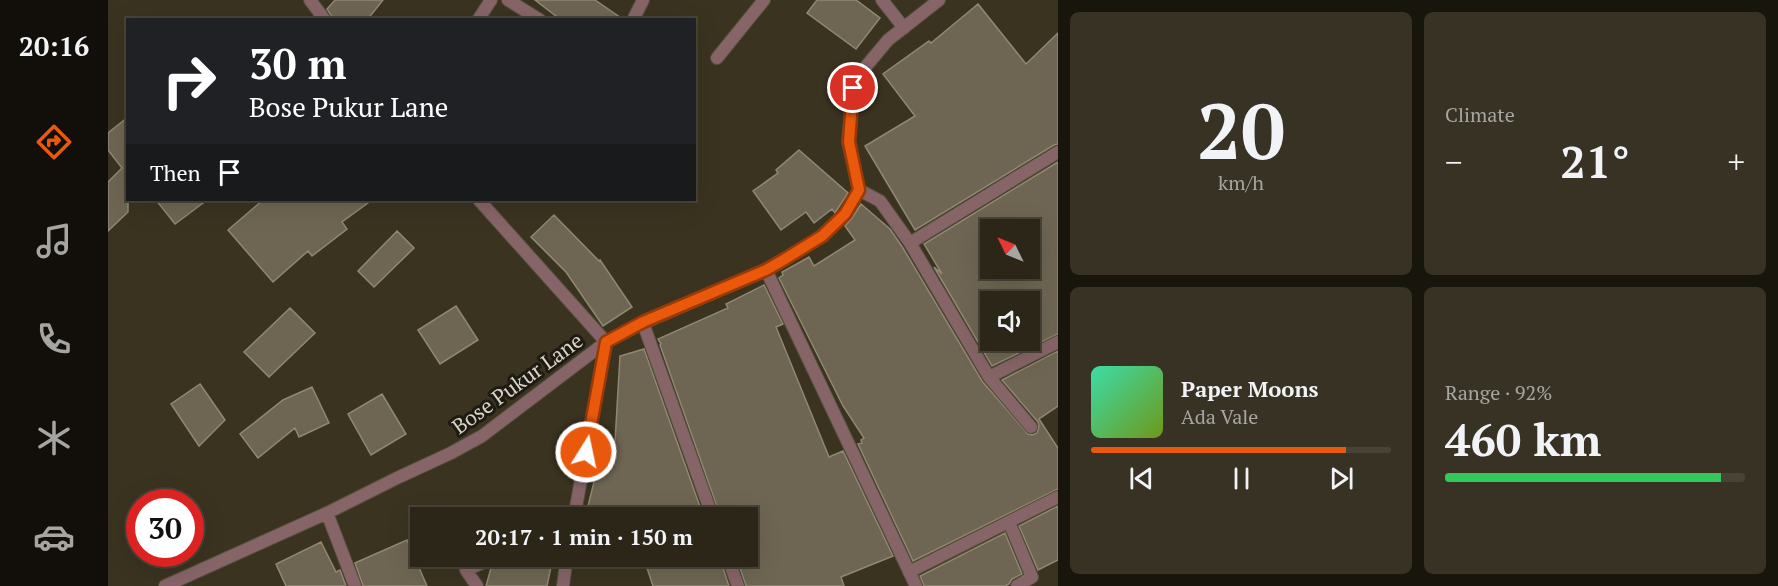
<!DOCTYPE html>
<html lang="en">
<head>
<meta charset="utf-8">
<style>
	body { margin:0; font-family:"PT Serif",serif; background:#383225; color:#f1f3f6; height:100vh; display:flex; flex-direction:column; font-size:22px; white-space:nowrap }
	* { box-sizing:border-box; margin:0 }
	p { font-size:20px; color:#a6a5a2 }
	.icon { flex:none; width:33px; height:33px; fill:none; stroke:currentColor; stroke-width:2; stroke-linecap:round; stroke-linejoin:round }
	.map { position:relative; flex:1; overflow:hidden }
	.side { display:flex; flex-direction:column; gap:12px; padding:12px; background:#18150d; width:720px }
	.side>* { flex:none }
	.hud { position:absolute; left:18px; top:18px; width:570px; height:183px; border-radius:0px; box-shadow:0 6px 24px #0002,0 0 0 2px #484337; background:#202124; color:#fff; overflow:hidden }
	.needle { width:39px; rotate:313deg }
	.controls { position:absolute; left:872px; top:219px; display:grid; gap:12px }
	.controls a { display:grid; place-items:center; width:60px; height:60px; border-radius:0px; background:#2c2618; box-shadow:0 6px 24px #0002,0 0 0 2px #484337; font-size:30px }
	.speed { position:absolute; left:18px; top:489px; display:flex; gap:12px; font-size:30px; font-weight:700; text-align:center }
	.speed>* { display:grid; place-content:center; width:78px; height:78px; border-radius:50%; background:#2c2618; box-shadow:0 6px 24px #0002,0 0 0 2px #484337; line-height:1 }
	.speed .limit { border:9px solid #d22; background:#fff; color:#111 }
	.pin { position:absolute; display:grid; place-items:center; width:51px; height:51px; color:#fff; margin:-26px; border:3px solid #fff; border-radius:50%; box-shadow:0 2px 6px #0007 }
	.me { position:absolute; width:66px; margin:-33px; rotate:10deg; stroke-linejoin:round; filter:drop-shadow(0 0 4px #0008) }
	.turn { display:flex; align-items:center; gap:21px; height:126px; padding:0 24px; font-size:27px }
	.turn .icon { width:78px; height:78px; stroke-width:2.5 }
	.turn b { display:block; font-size:42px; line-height:51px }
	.then { display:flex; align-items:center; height:57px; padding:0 24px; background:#0003; gap:12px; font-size:22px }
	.big { font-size:45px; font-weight:600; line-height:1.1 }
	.side .tile { flex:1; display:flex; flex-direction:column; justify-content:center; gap:9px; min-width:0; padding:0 21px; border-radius:9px; background:#383225 }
	.side .dial { align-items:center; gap:0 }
	.dial b { font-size:78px; line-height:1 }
	.song { display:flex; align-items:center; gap:18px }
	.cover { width:72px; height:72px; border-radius:9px; background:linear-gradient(135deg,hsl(160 70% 55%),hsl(80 70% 35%)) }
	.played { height:6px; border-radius:3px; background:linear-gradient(90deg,#ea580c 85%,#484337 85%) }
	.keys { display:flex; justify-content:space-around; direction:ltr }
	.heat { display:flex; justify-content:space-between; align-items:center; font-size:33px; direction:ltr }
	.charge { height:9px; border-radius:4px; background:linear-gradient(90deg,#34c759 92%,#484337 0) }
	.side .tiles { flex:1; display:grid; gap:12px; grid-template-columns:repeat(2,1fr) }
	.trip { position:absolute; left:302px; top:507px; width:348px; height:60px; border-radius:0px; background:#2c2618; box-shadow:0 6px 24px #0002,0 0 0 2px #484337; font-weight:600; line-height:60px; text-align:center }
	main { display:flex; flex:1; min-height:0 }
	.menu { display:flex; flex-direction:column; width:108px; justify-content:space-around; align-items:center; background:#120f0a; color:#a6a5a2 }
	.menu .icon { width:42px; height:42px }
	.menu .active { color:#ea580c }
	.menu b { font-size:27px; color:#f1f3f6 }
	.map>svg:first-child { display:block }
	.building { fill:#6e6652; stroke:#908872; stroke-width:1.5; fill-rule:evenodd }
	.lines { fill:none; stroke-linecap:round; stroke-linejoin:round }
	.street-casing { stroke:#56503e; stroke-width:14 }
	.street { stroke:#876468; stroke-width:12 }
	.route-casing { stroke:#983908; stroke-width:15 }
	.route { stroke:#ea580c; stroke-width:10 }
	.labels { text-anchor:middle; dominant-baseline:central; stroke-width:6; stroke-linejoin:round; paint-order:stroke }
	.street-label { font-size:21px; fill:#d8d4c8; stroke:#1e1b13 }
</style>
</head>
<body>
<main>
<nav class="menu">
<b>20:16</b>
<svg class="icon active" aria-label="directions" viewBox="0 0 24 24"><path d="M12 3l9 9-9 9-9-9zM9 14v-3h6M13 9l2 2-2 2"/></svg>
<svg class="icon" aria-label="music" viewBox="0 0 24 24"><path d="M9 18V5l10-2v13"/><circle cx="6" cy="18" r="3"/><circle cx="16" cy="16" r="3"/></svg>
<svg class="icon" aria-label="phone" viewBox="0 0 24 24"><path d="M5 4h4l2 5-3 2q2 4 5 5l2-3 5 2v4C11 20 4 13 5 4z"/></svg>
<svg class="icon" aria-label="climate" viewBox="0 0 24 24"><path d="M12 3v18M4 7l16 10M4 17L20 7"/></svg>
<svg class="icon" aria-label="car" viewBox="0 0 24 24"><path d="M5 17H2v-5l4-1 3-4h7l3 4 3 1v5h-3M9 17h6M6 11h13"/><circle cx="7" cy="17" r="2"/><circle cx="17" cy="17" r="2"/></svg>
</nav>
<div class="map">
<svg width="950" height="586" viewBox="0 0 950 586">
	<rect width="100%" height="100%" fill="#3a3320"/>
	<path class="building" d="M227 0H275L259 20H226L219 9Z
		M427 0H487L516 20H453Z
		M709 0H748L772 18 748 49 699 13Z
		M870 4 918 64 950 33V144L946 145 807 230 757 146 807 116 775 74 821 41 823 43Z
		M20 117V212L0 231V182L14 168 0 150V133Z
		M691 150 740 193 727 213 724 209 706 223 698 212 673 230 645 191 670 173 668 170Z
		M950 162V334L884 366 826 267 834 274 816 244ZM882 230H921V268H882ZM882 302H921V340H882Z
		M48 200H99L67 224Z
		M155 200H264L234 222 239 229 204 256 200 251 165 282 120 230Z
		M753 204 782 229 795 248 874 381 920 434 924 435 929 433 931 426 930 422 894 380 950 351V406L931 419 950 448V489L805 561 750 444 754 443 753 440 756 438 735 406 671 278 675 275 674 272 701 257 706 266 747 240 737 226 744 218Z
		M446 215 491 261 492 260 524 307 495 326 458 272 423 237Z
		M289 231 306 248 266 287 250 271Z
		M656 285 675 324 668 327 721 457 735 451 785 556 733 577 736 586H638L628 556H639V518H613L552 345 553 344 550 339 620 308 618 304Z
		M348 306 370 340 332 364 310 330Z
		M182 308 207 333 161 377 136 352Z
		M536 349 596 518H532L531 514 477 518 488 474 486 473 492 440 507 442 512 356Z
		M92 384 117 420 91 446 63 404Z
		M204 387 221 423 191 437 187 428 150 458 132 434 175 400Z
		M274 394 298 434 263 455 240 414Z
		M950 506V560L930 570 911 526Z
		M897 533 914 574 904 579 901 584 897 586H816L812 576Z
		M299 540 319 586H255L247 563Z
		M213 542 228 572 232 570 238 586H178L168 564Z
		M535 556H611L621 586H545Z
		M445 557 439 586H378L383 568 393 564Z"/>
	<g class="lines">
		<defs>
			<path id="street" d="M202 0 217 20
				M400 0 432 20
				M774 0 796 28
				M370 20 383 0
				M525 20 535 0
				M609 58 656 0
				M751 190 772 201 802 243 881 377 923 427
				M371 200 498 342 466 518
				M802 243 950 152
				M658 270 808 586
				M535 323 605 518
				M881 377 950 342
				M219 513 247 586
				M901 522 924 577 909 586
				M619 556 630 586
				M801 572 950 497
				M57 586 219 513 289 478 343 453 374 436 498 342 535 323 658 270 715 236 737 214 751 190 740 142 745 88 755 70 780 40 831 0
				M369 586 358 570 390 556
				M455 586 459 556"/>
		</defs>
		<use href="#street" class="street-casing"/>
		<use href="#street" class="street"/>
	</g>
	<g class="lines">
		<defs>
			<path id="route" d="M478 452 498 342 535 322 658 270 677 259 714 236 737 214 751 190 741 142 745 88"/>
		</defs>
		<use href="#route" class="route-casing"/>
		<use href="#route" class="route"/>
	</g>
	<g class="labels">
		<g class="street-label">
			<text transform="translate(409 383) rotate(-36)">Bose Pukur Lane</text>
		</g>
	</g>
</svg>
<div class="controls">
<a><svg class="needle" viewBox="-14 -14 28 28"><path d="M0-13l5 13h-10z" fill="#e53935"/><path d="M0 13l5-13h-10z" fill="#a6a5a2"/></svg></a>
<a><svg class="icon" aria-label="sound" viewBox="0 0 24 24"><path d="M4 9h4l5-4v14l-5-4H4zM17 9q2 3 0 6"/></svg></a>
</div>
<div class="speed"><div class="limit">30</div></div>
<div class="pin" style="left:745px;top:88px;background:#d93025"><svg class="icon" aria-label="arrive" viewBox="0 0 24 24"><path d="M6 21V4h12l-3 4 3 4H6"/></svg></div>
<svg class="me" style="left:478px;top:452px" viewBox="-20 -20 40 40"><circle r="17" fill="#ea580c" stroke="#fff" stroke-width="3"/><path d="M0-11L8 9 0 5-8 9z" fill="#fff"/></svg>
<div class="trip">20:17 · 1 min · 150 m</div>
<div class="hud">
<div class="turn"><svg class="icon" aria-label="right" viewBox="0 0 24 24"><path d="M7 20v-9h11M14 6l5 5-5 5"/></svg><div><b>30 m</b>Bose Pukur Lane</div></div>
<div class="then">Then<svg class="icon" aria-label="arrive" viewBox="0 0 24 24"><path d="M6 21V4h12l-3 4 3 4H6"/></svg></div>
</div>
</div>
<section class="side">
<div class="tiles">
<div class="tile dial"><b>20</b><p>km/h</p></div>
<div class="tile"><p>Climate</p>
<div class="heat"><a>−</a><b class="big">21°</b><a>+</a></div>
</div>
<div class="tile">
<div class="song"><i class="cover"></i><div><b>Paper Moons</b><p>Ada Vale</p></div></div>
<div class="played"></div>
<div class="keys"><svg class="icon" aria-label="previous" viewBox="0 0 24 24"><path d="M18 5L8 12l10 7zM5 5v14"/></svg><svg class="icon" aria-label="pause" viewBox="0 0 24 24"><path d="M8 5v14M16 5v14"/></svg><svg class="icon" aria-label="next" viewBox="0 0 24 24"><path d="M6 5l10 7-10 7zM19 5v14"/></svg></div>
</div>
<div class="tile"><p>Range · 92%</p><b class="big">460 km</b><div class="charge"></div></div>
</div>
</section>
</main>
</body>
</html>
